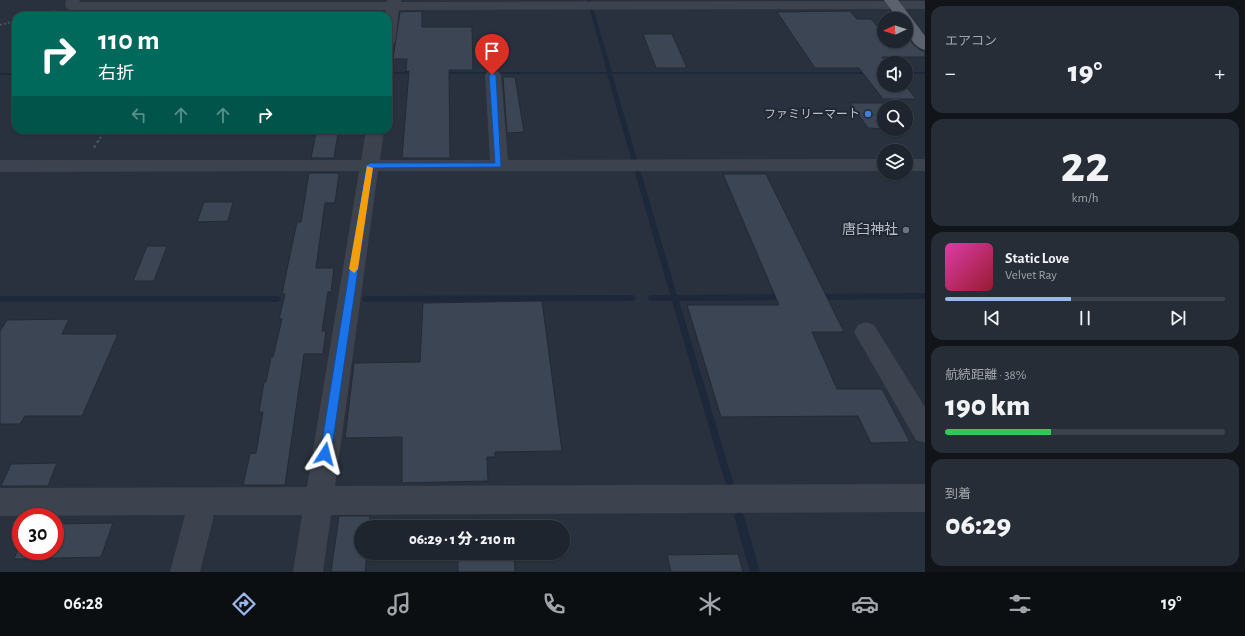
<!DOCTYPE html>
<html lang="ja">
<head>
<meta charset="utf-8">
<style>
	body { margin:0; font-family:"Alegreya Sans","Noto Sans JP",sans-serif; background:#272d36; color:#f1f3f6; height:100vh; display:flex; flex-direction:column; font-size:15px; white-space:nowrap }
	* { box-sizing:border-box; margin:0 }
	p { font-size:13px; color:#a1a5aa }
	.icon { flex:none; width:22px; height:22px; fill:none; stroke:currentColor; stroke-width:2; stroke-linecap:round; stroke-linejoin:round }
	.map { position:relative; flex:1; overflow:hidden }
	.sheet { display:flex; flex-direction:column; gap:6px; padding:6px; background:#111419; width:320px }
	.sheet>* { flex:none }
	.hud { position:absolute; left:12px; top:12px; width:380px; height:122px; border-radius:12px; box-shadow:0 1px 3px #0004,0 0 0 1px #3c424a; background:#00695c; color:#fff; overflow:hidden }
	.needle { width:26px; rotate:266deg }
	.buttons { position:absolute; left:877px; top:12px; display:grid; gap:8px }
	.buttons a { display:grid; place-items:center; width:36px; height:36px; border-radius:50%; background:#1f252e; box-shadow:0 1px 3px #0004,0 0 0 1px #3c424a; font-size:20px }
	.speed { position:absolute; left:12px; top:508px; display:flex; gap:8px; font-size:20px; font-weight:700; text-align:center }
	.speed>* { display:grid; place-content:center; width:52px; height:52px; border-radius:50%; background:#1f252e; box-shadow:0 1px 3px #0004,0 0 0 1px #3c424a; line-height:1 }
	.speed .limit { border:6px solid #d22; background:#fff; color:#111 }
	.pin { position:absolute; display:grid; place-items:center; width:34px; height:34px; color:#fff; margin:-41px -17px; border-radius:50% 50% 50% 0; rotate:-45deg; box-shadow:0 0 4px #0007 }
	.pin .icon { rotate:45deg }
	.me { position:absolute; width:44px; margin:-22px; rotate:9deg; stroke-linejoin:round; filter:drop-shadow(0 0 3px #0008) }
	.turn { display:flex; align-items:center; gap:14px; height:84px; padding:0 20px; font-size:18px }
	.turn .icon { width:52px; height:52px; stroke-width:2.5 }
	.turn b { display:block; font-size:28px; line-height:34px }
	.lanes { display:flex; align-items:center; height:38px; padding:0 20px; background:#0003; justify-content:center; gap:20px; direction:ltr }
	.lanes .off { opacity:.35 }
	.big { font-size:30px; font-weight:800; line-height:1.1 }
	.sheet .tile { flex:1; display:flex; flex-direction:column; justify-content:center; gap:6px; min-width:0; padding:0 14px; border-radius:12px; background:#272d36 }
	.sheet .dial { align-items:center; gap:0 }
	.dial b { font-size:52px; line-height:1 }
	.song { display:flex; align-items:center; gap:12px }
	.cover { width:48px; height:48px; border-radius:6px; background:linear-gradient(135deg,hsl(320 70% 55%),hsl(350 70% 35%)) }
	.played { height:4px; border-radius:2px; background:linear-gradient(90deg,#9bb8ec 45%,#3c424a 45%) }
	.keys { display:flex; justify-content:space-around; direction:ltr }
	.heat { display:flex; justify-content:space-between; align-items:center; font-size:22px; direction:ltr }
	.charge { height:6px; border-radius:3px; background:linear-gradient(90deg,#34c759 38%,#3c424a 0) }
	.trip { position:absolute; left:354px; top:520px; width:216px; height:40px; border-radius:20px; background:#1f252e; box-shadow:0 1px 3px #0004,0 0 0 1px #3c424a; font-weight:800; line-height:40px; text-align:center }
	.tabs { display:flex; height:64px; justify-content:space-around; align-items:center; background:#0c0f12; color:#a1a5aa }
	.tabs .icon { width:28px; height:28px }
	.tabs .on { color:#9bb8ec }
	.tabs b { font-size:18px; color:#f1f3f6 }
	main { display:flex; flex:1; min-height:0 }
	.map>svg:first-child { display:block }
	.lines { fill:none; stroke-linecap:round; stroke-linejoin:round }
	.stream { fill:#1d283b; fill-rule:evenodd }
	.building { fill:#3c4554; stroke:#232a35 }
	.path-far1 { stroke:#445557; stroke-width:2; stroke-dasharray:2 2; stroke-linecap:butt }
	.path { stroke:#445557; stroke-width:2.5; stroke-dasharray:3 3; stroke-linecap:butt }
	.minor { fill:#3d434e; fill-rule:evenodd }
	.major { fill:#5b626e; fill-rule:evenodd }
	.route { fill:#1a73e8; stroke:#114b97 }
	.slow { fill:#f59e0b }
	.shop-dot { fill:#3f7fe0; stroke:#212833; stroke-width:1.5 }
	.worship-dot { fill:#6b7280; stroke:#212833; stroke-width:1.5 }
	.labels { text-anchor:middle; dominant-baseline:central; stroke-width:4; stroke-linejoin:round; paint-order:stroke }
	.far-poi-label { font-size:12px; fill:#b9bfc9; stroke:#212833; text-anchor:end }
	.poi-label { font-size:14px; fill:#b9bfc9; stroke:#212833; text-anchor:end }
</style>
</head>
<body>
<main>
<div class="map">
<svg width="925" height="572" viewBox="0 0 925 572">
	<rect width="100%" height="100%" fill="#29313e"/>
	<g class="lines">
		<path class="stream" d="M587 0H591V1L589 2Z
			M589 7 593 8 612 72H884V74H612L637 159 634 161 631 159 607 74H440L438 73 440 72H607Z
			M394 72H417L419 73 417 74H394Z
			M906 72H925V74H906Z
			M0 73H16V75H0Z
			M638 171 641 173 677 295 784 294 787 295 788 297 787 299 784 300 679 301 733 482 732 485 729 486 726 485 725 482 672 301H652L649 300 648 298 649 296 652 295H670L635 173Z
			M925 293V299L818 300 815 299 814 297 815 295 818 294Z
			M632 295 635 296 636 298 635 300 632 301 366 302 363 301 362 299 363 297 366 296Z
			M0 296H277L280 297 281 299 280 301 277 302H0Z
			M739 511 742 513 744 516 760 572H750L734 516 736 513Z"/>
	</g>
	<path class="building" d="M422 11V27H472L473 70H449L450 158H402L409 71 406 72 407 59H393L395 45 400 12Z
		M850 11 857 19H871L879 28H884V41H906V30L912 43 920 50 925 51V57H882L886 63H884V85H905L916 99H883L859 68H815L777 12Z
		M643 34H672L687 68H656Z
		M503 77H515L524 132 507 133Z
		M850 103H884V129L868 128Z
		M316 133H338L334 158H311Z
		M309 173H339L335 203H325L316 268H334L331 292H328L322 331H326L323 354H304L285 485H243L250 454 256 453 263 412H259L264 382H266L271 357H273L282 319H279L285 294H282L287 269 297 222H301Z
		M723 174H766L844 332H812L837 389H882L910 442 871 443 858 416 721 417 687 305H779Z
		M204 202H233L228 221 197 222Z
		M147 246H167L154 281H133Z
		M542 301 562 451 495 452V457H487L488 481 402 483V437L345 438 354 363 420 362 423 303Z
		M69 319 62 334H118L82 416H25L20 424H0V331L7 320Z
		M57 463 48 486H1L11 464Z
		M339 516H370L369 527H361V553H367L365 572H331Z
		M113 523 101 557 14 559 21 541V551H55V524Z
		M462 553H487V555L514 554 515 572H458V556H462Z
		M738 554 743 572H671L667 555Z"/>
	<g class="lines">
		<path class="path-far1" d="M34 16 55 11
			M0 25 16 21
			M98 142 105 130"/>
		<path class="path" d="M94 148 98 141"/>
		<path class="minor" d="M66 0H80L79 2H387V0H401V2L925 1V9L399 10 395 42 393 45 388 46V16H385L386 10H72L67 9 65 6Z
			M493 70 499 72 501 75 508 160 884 159V171H378L335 486 925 484V512L331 515 323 572H293L302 515H214L200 572H170L185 515 0 516V488L307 487 359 171 0 172V160H361L366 130H384L380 160H490L485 75 487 72Z
			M906 159H925V171H906Z
			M866 322 874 325 925 407V443L916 440 854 332 858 325Z"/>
		<path class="major" d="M884 0H898L925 36V50C912 47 906 31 906 19H898Z"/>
	</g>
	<path class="route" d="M492 73 496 75 501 167 373 168 331 454 329 458 325 459 321 458 320 454 366 166 370 163H495L489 75Z"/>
	<path class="slow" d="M367 166 373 168 358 269 354 273 349 269Z"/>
	<circle class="shop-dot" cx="868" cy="114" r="4"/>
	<circle class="worship-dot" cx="906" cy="230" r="4"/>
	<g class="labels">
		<g class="far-poi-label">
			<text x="860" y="114">ファミリーマート</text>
		</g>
		<g class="poi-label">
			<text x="898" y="230">唐臼神社</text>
		</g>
	</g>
</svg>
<div class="buttons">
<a><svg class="needle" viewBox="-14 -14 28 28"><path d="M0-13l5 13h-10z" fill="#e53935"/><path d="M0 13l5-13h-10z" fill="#a1a5aa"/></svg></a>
<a><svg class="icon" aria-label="sound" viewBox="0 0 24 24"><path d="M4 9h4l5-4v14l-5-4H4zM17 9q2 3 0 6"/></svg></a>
<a><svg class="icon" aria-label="search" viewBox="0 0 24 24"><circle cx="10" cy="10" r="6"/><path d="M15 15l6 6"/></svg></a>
<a><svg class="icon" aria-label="layers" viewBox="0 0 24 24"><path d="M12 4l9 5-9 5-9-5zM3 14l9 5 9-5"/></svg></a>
</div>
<div class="speed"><div class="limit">30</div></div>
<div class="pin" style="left:492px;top:75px;background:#d93025"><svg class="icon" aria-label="arrive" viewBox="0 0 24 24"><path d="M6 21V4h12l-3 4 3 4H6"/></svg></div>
<svg class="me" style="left:325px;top:454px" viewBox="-20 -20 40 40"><path d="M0-17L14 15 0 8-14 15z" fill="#1a73e8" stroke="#fff" stroke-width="4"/></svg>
<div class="trip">06:29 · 1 分 · 210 m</div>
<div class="hud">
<div class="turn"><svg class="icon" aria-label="right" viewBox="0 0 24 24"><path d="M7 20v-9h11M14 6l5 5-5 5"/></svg><div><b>110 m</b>右折</div></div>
<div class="lanes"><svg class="icon off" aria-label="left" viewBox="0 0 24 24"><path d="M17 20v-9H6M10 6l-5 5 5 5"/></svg><svg class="icon off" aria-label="ahead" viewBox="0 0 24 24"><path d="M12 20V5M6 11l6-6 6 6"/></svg><svg class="icon off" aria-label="ahead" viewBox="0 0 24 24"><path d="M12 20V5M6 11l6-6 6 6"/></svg><svg class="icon" aria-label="right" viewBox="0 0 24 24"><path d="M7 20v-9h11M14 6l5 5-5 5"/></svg></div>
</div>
</div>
<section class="sheet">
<div class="tile"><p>エアコン</p>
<div class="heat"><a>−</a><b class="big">19°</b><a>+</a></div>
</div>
<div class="tile dial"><b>22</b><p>km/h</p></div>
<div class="tile">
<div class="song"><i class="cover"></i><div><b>Static Love</b><p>Velvet Ray</p></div></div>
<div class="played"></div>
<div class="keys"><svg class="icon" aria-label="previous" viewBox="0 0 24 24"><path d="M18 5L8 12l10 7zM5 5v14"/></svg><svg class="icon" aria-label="pause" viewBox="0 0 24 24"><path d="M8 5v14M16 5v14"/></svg><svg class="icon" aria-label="next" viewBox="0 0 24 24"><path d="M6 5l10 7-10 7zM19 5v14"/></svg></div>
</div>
<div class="tile"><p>航続距離 · 38%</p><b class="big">190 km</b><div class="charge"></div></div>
<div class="tile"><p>到着</p><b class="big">06:29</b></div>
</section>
</main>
<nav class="tabs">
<b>06:28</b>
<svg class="icon on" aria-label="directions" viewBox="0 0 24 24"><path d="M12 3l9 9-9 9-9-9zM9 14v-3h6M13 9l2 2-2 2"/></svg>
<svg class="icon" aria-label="music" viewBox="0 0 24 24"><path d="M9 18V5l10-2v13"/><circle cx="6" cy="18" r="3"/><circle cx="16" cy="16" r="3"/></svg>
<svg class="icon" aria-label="phone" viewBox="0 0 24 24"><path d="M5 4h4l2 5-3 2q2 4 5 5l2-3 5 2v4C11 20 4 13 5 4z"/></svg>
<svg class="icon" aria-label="climate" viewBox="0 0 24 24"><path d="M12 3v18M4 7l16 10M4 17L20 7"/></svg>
<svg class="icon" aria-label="car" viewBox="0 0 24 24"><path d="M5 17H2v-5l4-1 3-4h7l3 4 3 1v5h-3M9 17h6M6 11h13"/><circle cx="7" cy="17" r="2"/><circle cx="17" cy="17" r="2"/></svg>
<svg class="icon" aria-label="filters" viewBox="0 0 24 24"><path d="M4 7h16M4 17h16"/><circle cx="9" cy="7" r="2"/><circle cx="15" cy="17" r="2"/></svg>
<b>19°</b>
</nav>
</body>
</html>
